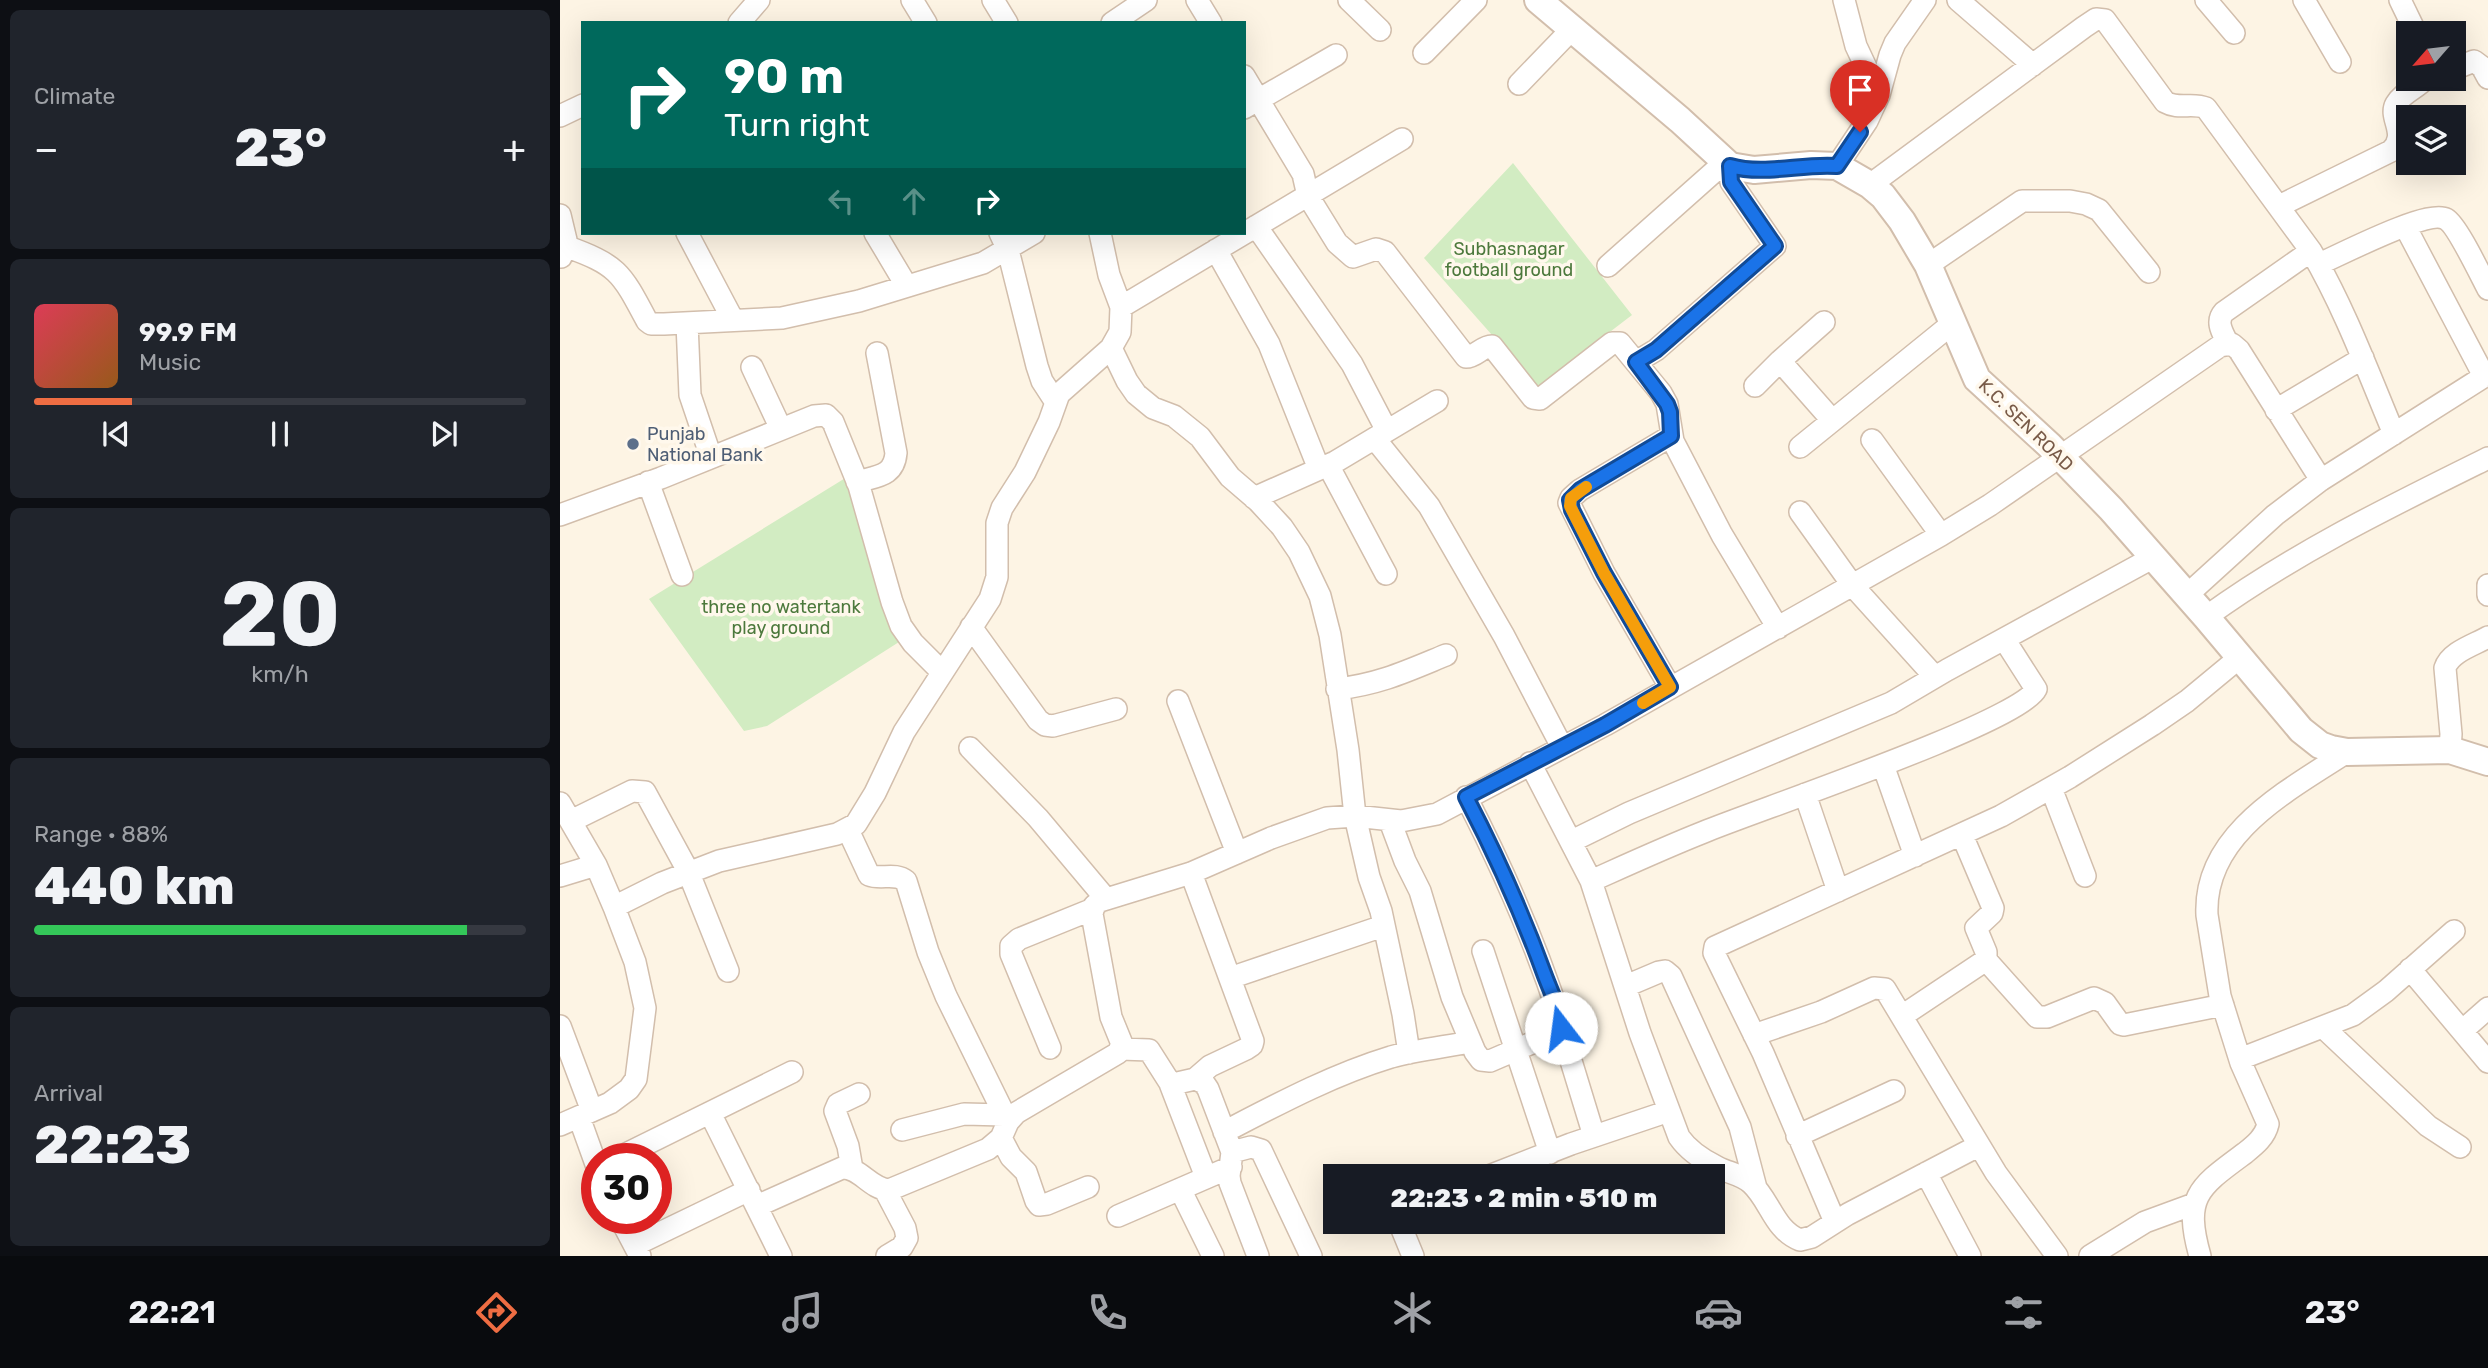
<!DOCTYPE html>
<html lang="en">
<head>
<meta charset="utf-8">
<style>
	body { margin:0; font-family:Rubik,sans-serif; background:#20242c; color:#f1f3f6; height:100vh; display:flex; flex-direction:column; font-size:26px; white-space:nowrap }
	* { box-sizing:border-box; margin:0 }
	p { font-size:23px; color:#9ea1a6 }
	.icon { flex:none; width:38px; height:38px; fill:none; stroke:currentColor; stroke-width:2; stroke-linecap:round; stroke-linejoin:round }
	.map { position:relative; flex:1; overflow:hidden }
	.sheet { display:flex; flex-direction:column; gap:10px; padding:10px; background:#0d0f14; width:560px }
	.sheet>* { flex:none }
	.guide { position:absolute; left:21px; top:21px; width:665px; height:214px; border-radius:0px; box-shadow:0 7px 28px #0002; background:#00695c; color:#fff; overflow:hidden }
	.needle { width:46px; rotate:242deg }
	.buttons { position:absolute; left:1836px; top:21px; display:grid; gap:14px }
	.buttons a { display:grid; place-items:center; width:70px; height:70px; border-radius:0px; background:#171b24; box-shadow:0 7px 28px #0002; font-size:35px }
	.speed { position:absolute; left:21px; top:1143px; display:flex; gap:14px; font-size:35px; font-weight:700; text-align:center }
	.speed>* { display:grid; place-content:center; width:91px; height:91px; border-radius:50%; background:#171b24; box-shadow:0 7px 28px #0002; line-height:1 }
	.speed .limit { border:10px solid #d22; background:#fff; color:#111 }
	.pin { position:absolute; display:grid; place-items:center; width:60px; height:60px; color:#fff; margin:-72px -30px; border-radius:50% 50% 50% 0; rotate:-45deg; box-shadow:0 0 7px #0007 }
	.pin .icon { rotate:45deg }
	.me { position:absolute; width:77px; margin:-38px; rotate:345deg; stroke-linejoin:round; filter:drop-shadow(0 0 5px #0008) }
	.turn { display:flex; align-items:center; gap:24px; height:147px; padding:0 28px; font-size:32px }
	.turn .icon { width:91px; height:91px; stroke-width:2.5 }
	.turn b { display:block; font-size:49px; line-height:60px }
	.lanes { display:flex; align-items:center; height:66px; padding:0 28px; background:#0003; justify-content:center; gap:35px; direction:ltr }
	.lanes .off { opacity:.35 }
	.big { font-size:52px; font-weight:800; line-height:1.1 }
	.sheet .tile { flex:1; display:flex; flex-direction:column; justify-content:center; gap:10px; min-width:0; padding:0 24px; border-radius:10px; background:#20242c }
	.sheet .dial { align-items:center; gap:0 }
	.dial b { font-size:91px; line-height:1 }
	.song { display:flex; align-items:center; gap:21px }
	.cover { width:84px; height:84px; border-radius:10px; background:linear-gradient(135deg,hsl(350 70% 55%),hsl(30 70% 35%)) }
	.played { height:7px; border-radius:4px; background:linear-gradient(90deg,#ee6d43 20%,#363941 20%) }
	.keys { display:flex; justify-content:space-around; direction:ltr }
	.heat { display:flex; justify-content:space-between; align-items:center; font-size:38px; direction:ltr }
	.charge { height:10px; border-radius:5px; background:linear-gradient(90deg,#34c759 88%,#363941 0) }
	.trip { position:absolute; left:763px; top:1164px; width:402px; height:70px; border-radius:0px; background:#171b24; box-shadow:0 7px 28px #0002; font-weight:800; line-height:70px; text-align:center }
	.tabs { display:flex; height:112px; justify-content:space-around; align-items:center; background:#090b0e; color:#9ea1a6 }
	.tabs .icon { width:49px; height:49px }
	.tabs .active { color:#ee6d43 }
	.tabs b { font-size:32px; color:#f1f3f6 }
	main { display:flex; flex:1; min-height:0 }
	.map>svg:first-child { display:block }
	.green { fill:#d2ecc2 }
	.lines { fill:none; stroke-linecap:round; stroke-linejoin:round }
	.minor-casing { stroke:#d2beac; stroke-width:24 }
	.tertiary-casing { stroke:#d2beac; stroke-width:30 }
	.minor { stroke:#fff; stroke-width:21 }
	.tertiary { stroke:#fff; stroke-width:26 }
	.route-casing { stroke:#114b97; stroke-width:18 }
	.route { stroke:#1a73e8; stroke-width:12 }
	.slow { stroke:#f59e0b; stroke-width:12 }
	.service-dot { fill:#5c6f8a; stroke:#fff8ec; stroke-width:2.5 }
	.labels { text-anchor:middle; dominant-baseline:central; stroke-width:7; stroke-linejoin:round; paint-order:stroke }
	.park-label { font-size:18px; fill:#4c793c; stroke:#fff8ec }
	.street-label { font-size:18px; fill:#785a48; stroke:#fff8ec }
	.service-label { font-size:18px; fill:#4e5e75; stroke:#fff8ec; text-anchor:start }
</style>
</head>
<body>
<main>
<section class="sheet">
<div class="tile"><p>Climate</p>
<div class="heat"><a>−</a><b class="big">23°</b><a>+</a></div>
</div>
<div class="tile">
<div class="song"><i class="cover"></i><div><b>99.9 FM</b><p>Music</p></div></div>
<div class="played"></div>
<div class="keys"><svg class="icon" aria-label="previous" viewBox="0 0 24 24"><path d="M18 5L8 12l10 7zM5 5v14"/></svg><svg class="icon" aria-label="pause" viewBox="0 0 24 24"><path d="M8 5v14M16 5v14"/></svg><svg class="icon" aria-label="next" viewBox="0 0 24 24"><path d="M6 5l10 7-10 7zM19 5v14"/></svg></div>
</div>
<div class="tile dial"><b>20</b><p>km/h</p></div>
<div class="tile"><p>Range · 88%</p><b class="big">440 km</b><div class="charge"></div></div>
<div class="tile"><p>Arrival</p><b class="big">22:23</b></div>
</section>
<div class="map">
<svg width="1928" height="1256" viewBox="0 0 1928 1256">
	<rect width="100%" height="100%" fill="#fdf4e4"/>
	<path class="green" d="M953 163 1072 315 978 387 864 258Z
		M287 477 339 642 207 726 184 731 89 599Z"/>
	<g class="lines">
		<defs>
			<path id="minor" d="M352 0 366 23
				M433 0 447 23
				M637 0 651 23
				M789 0 820 30
				M1284 0 1296 46 1319 95
				M1398 0 1473 65
				M1646 0 1674 33
				M1744 0 1780 62
				M1840 0 1856 33
				M179 23 199 0
				M552 23 586 0
				M864 53 916 0
				M1894 69 1914 61 1922 67 1928 78
				M684 76 743 174 748 196 777 243 793 257 816 249 825 252 906 357C916 357 922 346 932 346L973 398 980 399 1052 343H1060L1101 393 1107 404 1113 441 1162 535 1218 628
				M959 84 1012 29
				M684 108 776 55
				M0 116 23 105
				M1277 166 1307 121 1319 95 1330 55 1335 43 1365 0
				M1310 185 1524 27 1536 19 1545 20 1605 102C1619 110 1632 102 1646 108L1751 251C1785 309 1808 372 1834 434
				M1719 206 1831 151C1849 134 1828 118 1836 104 1842 93 1857 88 1865 79
				M0 215 6 240 1 257
				M696 226 792 364 827 431
				M1845 226 1924 376
				M127 233 173 320
				M315 233 346 285
				M440 233 448 250 477 366 482 381 495 401
				M5 246C58 265 61 272 87 321L91 324H104L222 318 299 301 423 263 474 233
				M656 250 709 344 759 469
				M1759 264C1780 255 1868 209 1886 219 1897 225 1921 276 1928 289
				M1368 265 1462 201H1510L1526 204 1539 210 1589 272
				M1048 266 1165 162
				M561 307 842 139
				M1264 322 1220 361 1272 420
				M127 323 130 395 151 457
				M1668 344C1663 333 1655 322 1664 312L1751 251
				M551 348 567 381 576 394 593 408 614 416 640 437 670 477 698 501 722 527 739 552 760 596 770 635 788 750 795 816 809 877 821 911 843 1014 849 1053
				M1076 362 1096 350 1215 246 1171 182 1170 166
				M192 367 221 429
				M1195 386 1220 361
				M1716 410 1803 358
				M815 439 869 506 944 636 1002 747
				M1312 440 1381 535
				M1240 447 1393 323
				M768 465 826 574
				M88 482 122 575
				M297 482C316 476 334 477 336 453L317 353
				M694 498 775 462 877 401
				M1240 512 1293 586 1375 677
				M0 515 101 478 254 416 266 415 273 422 299 486 332 602 341 626 353 643 382 672
				M1928 585V595
				M1627 595 1715 515 1761 480 1928 374
				M1646 617C1734 553 1831 506 1928 458
				M411 627 478 720 485 725 493 726 556 709
				M1110 687 1044 573 1009 503 1011 498 1020 490 1111 436
				M777 689C820 684 847 671 886 655
				M618 701 677 853
				M410 748 478 818 546 899
				M1890 750 1891 734 1885 668C1890 652 1914 645 1928 637
				M970 763 1031 881 1080 1033 1119 1137C1128 1150 1143 1160 1157 1167 1168 1173 1181 1174 1191 1183 1210 1200 1214 1230 1240 1240L1252 1237 1288 1214 1418 1146
				M1323 765 1355 856
				M1491 788 1525 876
				M1245 794 1278 891
				M0 803 36 865 54 907 75 962 85 1008 76 1079 69 1089 50 1103 0 1125
				M11 821 72 791 85 792 128 871 168 971
				M830 821 845 861 860 891 892 997 915 1052 921 1060 930 1061 995 1033 1002 1025C977 946 944 871 906 797
				M288 830 309 875C321 880 335 872 346 881L368 952 386 996 448 1122
				M1012 841 1069 813 1331 703 1387 670 1594 557
				M631 873 693 1041 692 1045 686 1049 650 1066 635 1079
				M0 876 36 865
				M1031 881C1069 864 1106 847 1144 832 1194 811 1460 722 1476 689L1444 639
				M54 907 102 883 159 861 277 834 296 824 315 793 344 732 430 599 437 577V523L442 508 465 472 489 422 499 394 551 348 560 332 561 307 549 275 540 233
				M923 951 990 1153
				M1426 960 1477 1017H1487L1534 998 1545 1003 1560 1024 1564 1025 1663 1005
				M1850 969 1928 1062
				M670 978 823 926
				M1066 986 1099 972 1105 971 1111 976 1180 1127 1196 1188
				M1342 1016 1426 960V952L1416 928 1432 913 1433 908 1402 835
				M0 1026 32 1111
				M1001 1028 1034 1136
				M1764 1028 1868 1126 1900 1147
				M1902 1031 1928 1008
				M1194 1035 1261 1012 1314 988 1325 989 1436 1173 1497 1256
				M490 1048 451 954V946L459 939 533 909
				M561 1049 589 1050 610 1083 613 1084 635 1079 644 1083 648 1089 672 1152 669 1176 670 1183 698 1256
				M1680 1059 1793 1015 1826 991 1894 931
				M609 1081 646 1177
				M150 1113 221 1256
				M19 1117 37 1167
				M342 1130 404 1114 444 1115
				M664 1132C718 1104 772 1075 831 1057 857 1050 884 1047 910 1042
				M1237 1136 1334 1091
				M441 1138 451 1157 466 1172 476 1201 479 1205 487 1204 528 1187
				M672 1152 691 1147 701 1150 751 1256
				M58 1158 232 1072
				M292 1169 288 1146 275 1111 278 1104 299 1094
				M1366 1173 1410 1256
				M929 1176 1011 1144 1109 1111
				M620 1189 653 1256
				M325 1190 345 1228 347 1238 342 1247 327 1256
				M197 1206 282 1168C300 1167 310 1189 329 1190L428 1149 441 1138 448 1122 456 1113 558 1053 562 1044 551 1017 532 914 534 906 540 901 631 873 711 838 767 818 795 816 841 821 877 814 1045 725 1381 535 1430 505 1660 346 1672 344 1679 350 1761 480
				M558 1216 671 1167
				M60 1218 80 1256
				M839 1222 853 1256
				M1275 1222 1203 1053 1154 953 1155 947 1441 816 1510 777 1592 725 1627 701 1679 658
				M75 1245 189 1190
				M1530 1256 1585 1222 1634 1204
				M1640 1256C1623 1196 1639 1187 1685 1153 1695 1145 1705 1137 1708 1124L1681 1063 1660 996 1647 915C1643 834 1729 790 1787 752"/>
			<path id="tertiary" d="M978 0 1120 120 1170 166 1194 170 1251 165 1277 166 1310 185 1323 196 1342 221 1368 265 1417 379 1489 445 1551 509 1646 617 1741 730 1760 745 1771 749 1787 752 1890 750 1928 762"/>
		</defs>
		<use href="#minor" class="minor-casing"/>
		<use href="#tertiary" class="tertiary-casing"/>
		<use href="#minor" class="minor"/>
		<use href="#tertiary" class="tertiary"/>
	</g>
	<g class="lines">
		<defs>
			<path id="route" d="M1001 1028C1001 1012 991 992 985 976 963 915 936 855 906 797L1045 725 1110 687 1044 573 1012 510 1010 500 1020 490 1111 436 1110 412 1107 404 1076 362 1096 350 1215 246 1171 182 1170 166C1205 176 1242 163 1277 166L1300 132"/>
		</defs>
		<use href="#route" class="route-casing"/>
		<use href="#route" class="route"/>
		<path class="slow" d="M1026 487 1011 498 1010 506 1044 573 1110 687 1083 703"/>
	</g>
	<circle class="service-dot" cx="73" cy="444" r="7"/>
	<g class="labels">
		<g class="park-label">
			<text x="949" y="249">Subhasnagar<tspan x="949" dy="21">football ground</tspan></text>
			<text x="221" y="607">three no watertank<tspan x="221" dy="21">play ground</tspan></text>
		</g>
		<g class="street-label">
			<text transform="translate(1466 425) rotate(44)">K.C. SEN ROAD</text>
		</g>
		<g class="service-label">
			<text x="87" y="434">Punjab<tspan x="87" dy="21">National Bank</tspan></text>
		</g>
	</g>
</svg>
<div class="buttons">
<a><svg class="needle" viewBox="-14 -14 28 28"><path d="M0-13l5 13h-10z" fill="#e53935"/><path d="M0 13l5-13h-10z" fill="#9ea1a6"/></svg></a>
<a><svg class="icon" aria-label="layers" viewBox="0 0 24 24"><path d="M12 4l9 5-9 5-9-5zM3 14l9 5 9-5"/></svg></a>
</div>
<div class="speed"><div class="limit">30</div></div>
<div class="pin" style="left:1300px;top:132px;background:#d93025"><svg class="icon" aria-label="arrive" viewBox="0 0 24 24"><path d="M6 21V4h12l-3 4 3 4H6"/></svg></div>
<svg class="me" style="left:1001px;top:1028px" viewBox="-20 -20 40 40"><circle r="19" fill="#fff"/><path d="M0-13L10 11 0 6-10 11z" fill="#1a73e8"/></svg>
<div class="trip">22:23 · 2 min · 510 m</div>
<div class="guide">
<div class="turn"><svg class="icon" aria-label="right" viewBox="0 0 24 24"><path d="M7 20v-9h11M14 6l5 5-5 5"/></svg><div><b>90 m</b>Turn right</div></div>
<div class="lanes"><svg class="icon off" aria-label="left" viewBox="0 0 24 24"><path d="M17 20v-9H6M10 6l-5 5 5 5"/></svg><svg class="icon off" aria-label="ahead" viewBox="0 0 24 24"><path d="M12 20V5M6 11l6-6 6 6"/></svg><svg class="icon" aria-label="right" viewBox="0 0 24 24"><path d="M7 20v-9h11M14 6l5 5-5 5"/></svg></div>
</div>
</div>
</main>
<nav class="tabs">
<b>22:21</b>
<svg class="icon active" aria-label="directions" viewBox="0 0 24 24"><path d="M12 3l9 9-9 9-9-9zM9 14v-3h6M13 9l2 2-2 2"/></svg>
<svg class="icon" aria-label="music" viewBox="0 0 24 24"><path d="M9 18V5l10-2v13"/><circle cx="6" cy="18" r="3"/><circle cx="16" cy="16" r="3"/></svg>
<svg class="icon" aria-label="phone" viewBox="0 0 24 24"><path d="M5 4h4l2 5-3 2q2 4 5 5l2-3 5 2v4C11 20 4 13 5 4z"/></svg>
<svg class="icon" aria-label="climate" viewBox="0 0 24 24"><path d="M12 3v18M4 7l16 10M4 17L20 7"/></svg>
<svg class="icon" aria-label="car" viewBox="0 0 24 24"><path d="M5 17H2v-5l4-1 3-4h7l3 4 3 1v5h-3M9 17h6M6 11h13"/><circle cx="7" cy="17" r="2"/><circle cx="17" cy="17" r="2"/></svg>
<svg class="icon" aria-label="filters" viewBox="0 0 24 24"><path d="M4 7h16M4 17h16"/><circle cx="9" cy="7" r="2"/><circle cx="15" cy="17" r="2"/></svg>
<b>23°</b>
</nav>
</body>
</html>
